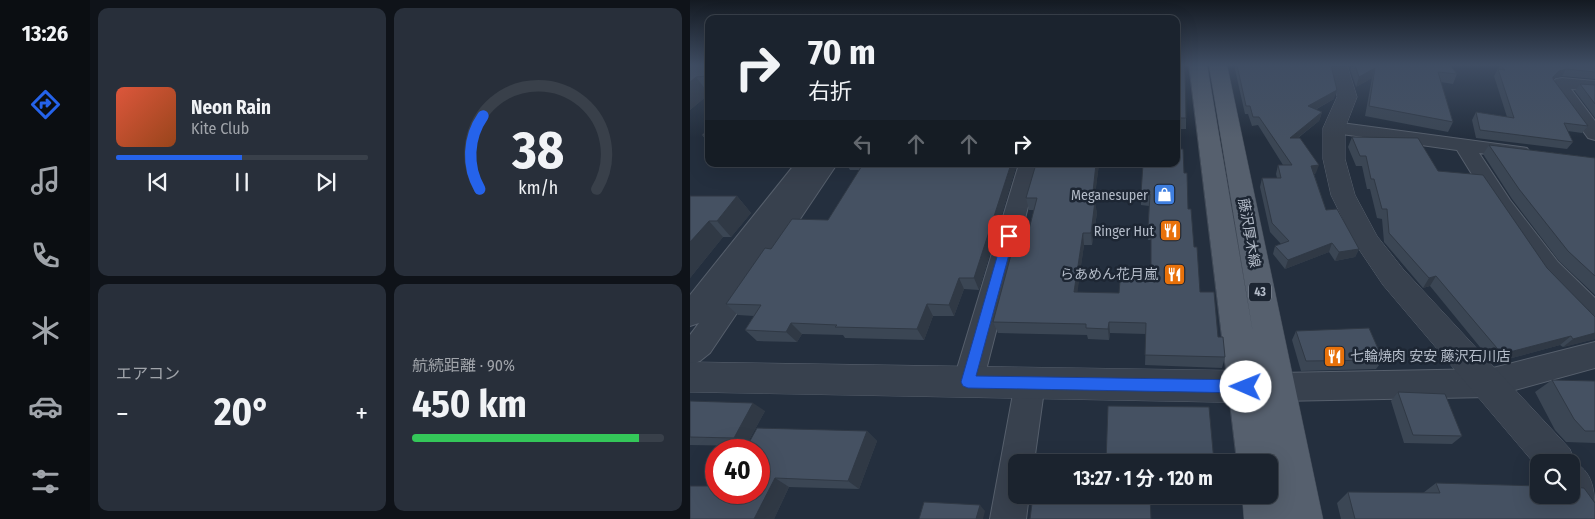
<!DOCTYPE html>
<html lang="ja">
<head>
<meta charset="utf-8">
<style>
	body { margin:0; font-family:"Fira Sans Condensed","Noto Sans JP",sans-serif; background:#282f3a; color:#f1f3f6; height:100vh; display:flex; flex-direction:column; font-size:19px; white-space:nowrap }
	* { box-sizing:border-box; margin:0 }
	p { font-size:16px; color:#a0a4aa }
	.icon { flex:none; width:28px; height:28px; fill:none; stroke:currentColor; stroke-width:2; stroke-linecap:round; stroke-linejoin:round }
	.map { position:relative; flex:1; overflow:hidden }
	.details { display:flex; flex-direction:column; gap:8px; padding:8px; background:#0f1319; width:600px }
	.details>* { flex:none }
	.banner { position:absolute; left:15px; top:15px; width:475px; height:152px; border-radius:10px; box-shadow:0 5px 20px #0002,0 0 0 1px #39404a; background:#1b232e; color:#f1f3f6; overflow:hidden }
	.buttons { position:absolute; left:840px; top:454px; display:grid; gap:10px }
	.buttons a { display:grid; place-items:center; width:50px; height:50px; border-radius:10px; background:#1b232e; box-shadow:0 5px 20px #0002,0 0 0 1px #39404a; font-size:25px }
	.speed { position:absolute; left:15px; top:439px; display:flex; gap:10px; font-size:25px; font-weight:700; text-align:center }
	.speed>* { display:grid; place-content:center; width:65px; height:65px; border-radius:50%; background:#1b232e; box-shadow:0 5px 20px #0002,0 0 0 1px #39404a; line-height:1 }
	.speed .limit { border:8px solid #d22; background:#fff; color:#111 }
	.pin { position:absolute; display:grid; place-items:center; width:42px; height:42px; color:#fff; margin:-21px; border-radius:10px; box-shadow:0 2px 8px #0006 }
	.me { position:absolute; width:55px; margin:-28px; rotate:271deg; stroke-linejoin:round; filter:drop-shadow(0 0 4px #0008) }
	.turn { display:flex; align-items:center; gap:18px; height:105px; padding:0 20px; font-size:22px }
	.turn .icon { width:65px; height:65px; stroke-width:2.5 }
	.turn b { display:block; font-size:35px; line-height:42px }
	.lanes { display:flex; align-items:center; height:48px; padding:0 20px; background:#0003; justify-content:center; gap:25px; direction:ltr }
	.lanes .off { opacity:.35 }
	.big { font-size:38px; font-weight:700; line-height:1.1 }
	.details .tile { flex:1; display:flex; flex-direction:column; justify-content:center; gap:8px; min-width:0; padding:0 18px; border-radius:10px; background:#282f3a }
	.details .dial { align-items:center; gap:0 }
	.dial svg { height:130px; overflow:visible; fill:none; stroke:#39404a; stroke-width:7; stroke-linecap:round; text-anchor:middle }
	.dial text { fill:#f1f3f6; stroke:none }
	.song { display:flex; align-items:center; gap:15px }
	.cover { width:60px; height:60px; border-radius:8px; background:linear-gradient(135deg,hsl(10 70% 55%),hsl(20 70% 35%)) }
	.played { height:5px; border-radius:2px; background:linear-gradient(90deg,#2563eb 50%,#39404a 50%) }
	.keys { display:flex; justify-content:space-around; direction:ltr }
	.heat { display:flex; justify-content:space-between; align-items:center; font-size:28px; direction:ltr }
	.charge { height:8px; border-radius:4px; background:linear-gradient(90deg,#34c759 90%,#39404a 0) }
	.details .tiles { flex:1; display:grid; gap:8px; grid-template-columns:repeat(2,1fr) }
	.trip { position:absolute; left:318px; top:454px; width:270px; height:50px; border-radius:10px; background:#1b232e; box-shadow:0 5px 20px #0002,0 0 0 1px #39404a; font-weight:700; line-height:50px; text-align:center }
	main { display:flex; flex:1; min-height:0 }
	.dock { display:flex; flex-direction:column; width:90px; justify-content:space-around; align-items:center; background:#0b0e12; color:#a0a4aa }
	.dock .icon { width:35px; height:35px }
	.dock .on { color:#2563eb }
	.dock b { font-size:22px; color:#f1f3f6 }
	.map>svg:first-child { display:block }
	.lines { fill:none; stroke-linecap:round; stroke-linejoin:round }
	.minor-casing { stroke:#565f6c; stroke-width:2 }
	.tertiary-casing { stroke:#565f6c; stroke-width:1 }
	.primary-casing { stroke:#414a57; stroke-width:1 }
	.minor { fill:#38414e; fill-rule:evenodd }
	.tertiary { fill:#38414e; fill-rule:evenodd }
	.primary { fill:#56606e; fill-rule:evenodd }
	.wall { fill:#3b4654 }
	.shaded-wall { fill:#303945 }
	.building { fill:#455162; stroke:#303945 }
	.route { fill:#2563eb; stroke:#184099 }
	.labels { text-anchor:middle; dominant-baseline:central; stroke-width:5; stroke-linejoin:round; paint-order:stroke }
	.shield { fill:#1d2633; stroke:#878f9c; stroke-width:1 }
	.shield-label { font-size:12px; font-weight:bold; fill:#b4bcc9 }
	.poi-label { font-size:14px; fill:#b4bcc9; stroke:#1d2633; text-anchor:end }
	.street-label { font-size:14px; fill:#b4bcc9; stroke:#1d2633 }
</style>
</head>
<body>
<main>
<nav class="dock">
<b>13:26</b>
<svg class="icon on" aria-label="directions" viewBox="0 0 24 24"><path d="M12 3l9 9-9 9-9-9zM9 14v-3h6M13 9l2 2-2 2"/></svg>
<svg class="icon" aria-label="music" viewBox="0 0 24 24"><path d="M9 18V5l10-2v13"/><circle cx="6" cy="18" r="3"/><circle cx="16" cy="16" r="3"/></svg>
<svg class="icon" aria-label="phone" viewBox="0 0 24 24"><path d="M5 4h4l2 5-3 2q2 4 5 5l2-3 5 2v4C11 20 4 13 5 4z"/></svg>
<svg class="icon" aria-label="climate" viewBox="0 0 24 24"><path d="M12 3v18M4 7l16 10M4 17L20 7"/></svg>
<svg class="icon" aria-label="car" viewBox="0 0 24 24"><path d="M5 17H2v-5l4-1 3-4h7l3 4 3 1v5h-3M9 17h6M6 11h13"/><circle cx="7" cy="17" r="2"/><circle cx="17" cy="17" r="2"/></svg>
<svg class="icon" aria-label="filters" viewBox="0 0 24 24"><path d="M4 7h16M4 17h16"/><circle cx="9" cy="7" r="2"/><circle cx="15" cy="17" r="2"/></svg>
</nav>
<section class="details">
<div class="tiles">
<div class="tile">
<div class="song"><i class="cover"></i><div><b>Neon Rain</b><p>Kite Club</p></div></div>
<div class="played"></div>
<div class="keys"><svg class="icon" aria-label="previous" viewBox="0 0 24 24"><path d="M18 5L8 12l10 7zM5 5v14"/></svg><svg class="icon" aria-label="pause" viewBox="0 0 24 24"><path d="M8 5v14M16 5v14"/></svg><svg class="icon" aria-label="next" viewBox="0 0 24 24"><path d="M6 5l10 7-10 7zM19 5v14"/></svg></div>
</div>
<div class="tile dial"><svg viewBox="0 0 100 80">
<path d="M14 69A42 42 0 1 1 86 69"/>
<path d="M14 69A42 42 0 0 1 16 24" stroke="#2563eb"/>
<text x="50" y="56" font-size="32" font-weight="700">38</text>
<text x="50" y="72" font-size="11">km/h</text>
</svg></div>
<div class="tile"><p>エアコン</p>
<div class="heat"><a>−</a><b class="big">20°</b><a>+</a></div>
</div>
<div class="tile"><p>航続距離 · 90%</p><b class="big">450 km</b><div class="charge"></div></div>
</div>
</section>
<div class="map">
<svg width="905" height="519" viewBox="0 0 905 519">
	<rect width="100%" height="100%" fill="#242f3e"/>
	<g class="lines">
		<defs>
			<path id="minor" d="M872 78 905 81V91L881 89 905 121V140L898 138 860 85 866 79Z
				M644 122 837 148 840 152 837 156 830 158 789 153 820 200 868 262 905 298V327L895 324 850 276 804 210 767 150 637 132 634 128 637 124Z
				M105 164H147L20 353 10 361 0 365V335L9 323 0 326V295Z
				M329 164H349L293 382 289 392 278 396 267 392 263 382Z
				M905 342V368L799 397 588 401 577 397 573 387 577 377 588 373 799 369Z
				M340 369 351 373 355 383 344 462H326V495H339L336 519H300L325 383 329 373Z"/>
			<path id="tertiary" d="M639 65H657L667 97 655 128V159L665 195 687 236 713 269 880 449 885 463C905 473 905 496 905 519H886L869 495H881V462H849V469L693 285 664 242 641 195 633 159V128L647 97Z
				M0 362 576 371 588 376 593 387 588 398 576 403 0 392Z"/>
			<path id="primary" d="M499 65H517L563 333 519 65H537L633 519H554L552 495H579V479L585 481 588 490 584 464 579 475V462H547Z"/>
		</defs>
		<use href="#minor" class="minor-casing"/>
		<use href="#tertiary" class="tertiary-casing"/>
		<use href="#primary" class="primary-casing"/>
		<use href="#minor" class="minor"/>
		<use href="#tertiary" class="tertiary"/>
		<use href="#primary" class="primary"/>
	</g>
	<path class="wall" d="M0 65H19V94L0 110Z
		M486 65 496 118V129H486Z
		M544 65H641L644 99 625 110 632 112 629 121 608 138 626 173 624 174 636 210 669 249 665 257 645 261 639 252 595 269 583 254 585 246 591 244 580 232 570 187 572 178H587L586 174 588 165H593L568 125 562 126 558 114H555Z
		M662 65H760L767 74 763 84 751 82 763 122 758 132 675 116 682 78 666 87 660 69Z
		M810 65H905V79L872 76 865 78 863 79 898 126 892 133 878 131 883 142 877 149 786 138 782 120 786 112 817 117 804 76Z
		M890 84 905 85V118L885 91Z
		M19 128V143L12 135Z
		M662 137 748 171 857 268 905 317V339L873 347 870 345 803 363 740 286 733 288 694 242 692 219 687 218 680 189H677L672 166H666L658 147Z
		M799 145 905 158V295L869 261 822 199 793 154Z
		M156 164H327L289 290 274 289 264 316H243L234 340 155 338 153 335 112 334 107 342 67 341 55 330 64 316 48 315 36 304 81 249 138 220 170 170H160Z
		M346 164H409L404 201 407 213 402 245H394L387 292 429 293 461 270V240H458L459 206 451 205V193L494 173 498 209 510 292 528 337 535 357 532 368 455 365 456 334 420 333 419 340 398 339 397 335 308 333 303 322 336 241 344 210H339L336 198Z
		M0 196H47L61 213 41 237H33L0 278Z
		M606 331 693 360 686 369 611 371 602 340Z
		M862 380 905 381V443L876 442 865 430 845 392Z
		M708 392 772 436 762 444 714 443 701 401Z
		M0 401 75 411 56 446 0 445Z
		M177 431 187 441 169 489 99 487 84 519H0L69 492V450Z
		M746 483 905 519H651L647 503 658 492 733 493Z
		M343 495H524L523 497Z"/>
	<path class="shaded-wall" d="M685 68 682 78 666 87 669 77Z
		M876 69 872 76 865 78 859 84 863 77 869 71Z
		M6 77 19 94 0 110V82Z
		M647 90 644 99 615 115 618 106Z
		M632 112 629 121 597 146 600 138Z
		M321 164H327L289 290 284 278Z
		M406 164H409L403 213 402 201Z
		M629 165 626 173 618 175 621 166Z
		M47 196 61 213 41 237 27 221Z
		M405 201 407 213 402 245 401 233Z
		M19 221 33 237 0 278V242Z
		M393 233 394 245 386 303 384 292Z
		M642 243 639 252 595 269 598 260Z
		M669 249 665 257 645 261 649 252Z
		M746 276 740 286 733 288 739 278Z
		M269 278 274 289 264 316 259 305Z
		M237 304 243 316 234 340 227 329Z
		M419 322 420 333 419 340 418 329Z
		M101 323 112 334 107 342 96 332Z
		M905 333V339L873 347 883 339Z
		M881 336 870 345 803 363 812 354Z
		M63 403 75 411 56 446 44 438Z
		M177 431 187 441 169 489 158 481Z
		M85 478 99 487 84 519H64Z
		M290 505 295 511 293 519H286Z"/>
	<path class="building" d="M0 65H19V76L6 77 0 82Z
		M486 65H495L496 118H486Z
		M547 65H641L647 90 618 106 632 112 600 138H610L629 165 621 166 636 210 647 209 669 249 649 252 642 243 598 260 585 246 599 241 582 223 572 178H591L588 165H602L569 117H563L560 106H556Z
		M665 65H760L767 74 748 72 763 122 679 106 685 68 669 77Z
		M810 65H905V72L876 69 869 71 863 77V79L898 126 874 123 883 142 790 130 786 112 824 118 808 69 815 70Z
		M890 84 905 85V104Z
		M19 128V135H12Z
		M662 137 728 138 748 171 793 175 857 268 905 317V333L883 339 881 336 812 354 746 276 739 278 699 233 697 209H692L684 179H681L676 156H670Z
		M799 145 905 158V276L878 251 829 189Z
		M486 149H493L494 173H497L498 209H501L504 247H507L510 292H524L528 337H533L535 357 455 355 456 323 419 322 418 329 396 328V324L303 322 325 240 336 241 347 198H336L346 164H406L402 201H405L401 233H393L384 292 429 293 431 269 461 270V229H458L460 194 451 193 453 164H486Z
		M173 164H321L284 278H269L259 305 237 304 227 329 145 327 147 325 101 323 96 332 55 330 71 305 36 304 75 248 81 249 102 219 138 220Z
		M0 196H47L27 221H19L0 242Z
		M679 328 693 360 616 361 606 331Z
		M862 380 905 381V431H895L884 419Z
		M708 392 755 394 772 436 723 435Z
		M0 401 63 403 44 438 0 437Z
		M418 406 519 407 524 462H416Z
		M67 428 177 431 158 481 85 478 64 519H0V486H26V492H69V450H55Z
		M746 483 849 486V495H881V487L894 488 905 503V519H665L658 492 750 493Z
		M343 495H460L461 519H340Z
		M234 502 290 505 286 519H229Z"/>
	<linearGradient id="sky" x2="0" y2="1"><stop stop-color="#141a22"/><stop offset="0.47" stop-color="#3f4d63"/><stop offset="1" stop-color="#3f4d63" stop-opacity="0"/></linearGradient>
	<rect width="905" height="138" fill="url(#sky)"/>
	<path class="route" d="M319 233 324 236 286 376 556 380 561 382 563 387 561 391 556 393 278 388 273 386 271 382 313 236Z"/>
	<defs>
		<symbol id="shop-square" viewBox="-11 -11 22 22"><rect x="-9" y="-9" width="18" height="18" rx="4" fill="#3f7fe0" stroke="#1d2633"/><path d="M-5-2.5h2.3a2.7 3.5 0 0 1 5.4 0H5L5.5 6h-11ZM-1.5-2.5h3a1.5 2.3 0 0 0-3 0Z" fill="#fff"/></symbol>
		<symbol id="restaurant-square" viewBox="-11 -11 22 22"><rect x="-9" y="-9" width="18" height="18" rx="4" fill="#e8710a" stroke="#1d2633"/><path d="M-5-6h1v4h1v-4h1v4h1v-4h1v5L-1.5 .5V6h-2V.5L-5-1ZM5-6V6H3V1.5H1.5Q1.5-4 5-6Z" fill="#fff"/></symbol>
	</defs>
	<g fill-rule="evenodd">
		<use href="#shop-square" x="462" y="182" width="25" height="25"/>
		<use href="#restaurant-square" x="468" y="218" width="25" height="25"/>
		<use href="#restaurant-square" x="472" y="262" width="25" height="25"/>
		<use href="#restaurant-square" x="632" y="344" width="25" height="25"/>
	</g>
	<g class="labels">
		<rect class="shield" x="559" y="282.5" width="22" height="19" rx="4"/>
		<g class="shield-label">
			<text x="570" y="292">43</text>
		</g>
		<g class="poi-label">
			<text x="458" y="195">Meganesuper</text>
			<text x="464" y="231">Ringer Hut</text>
			<text x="468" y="274">らあめん花月嵐</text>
			<text x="660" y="356" text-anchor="start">七輪焼肉 安安 藤沢石川店</text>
		</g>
		<g class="street-label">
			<text transform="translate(559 233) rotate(80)">藤沢厚木線</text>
		</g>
	</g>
</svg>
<div class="buttons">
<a><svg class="icon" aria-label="search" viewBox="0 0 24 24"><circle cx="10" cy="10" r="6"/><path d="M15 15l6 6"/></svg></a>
</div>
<div class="speed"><div class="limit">40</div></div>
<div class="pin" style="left:319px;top:236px;background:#d93025"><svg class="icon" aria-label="arrive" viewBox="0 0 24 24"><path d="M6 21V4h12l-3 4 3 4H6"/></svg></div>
<svg class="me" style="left:556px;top:387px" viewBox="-20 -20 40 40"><circle r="19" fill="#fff"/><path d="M0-13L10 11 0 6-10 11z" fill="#2563eb"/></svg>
<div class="trip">13:27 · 1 分 · 120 m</div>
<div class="banner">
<div class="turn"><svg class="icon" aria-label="right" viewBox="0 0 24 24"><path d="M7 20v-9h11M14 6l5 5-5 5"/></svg><div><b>70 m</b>右折</div></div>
<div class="lanes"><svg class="icon off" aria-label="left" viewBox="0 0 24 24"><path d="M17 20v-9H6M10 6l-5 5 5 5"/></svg><svg class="icon off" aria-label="ahead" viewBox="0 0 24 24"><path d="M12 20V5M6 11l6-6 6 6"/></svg><svg class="icon off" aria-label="ahead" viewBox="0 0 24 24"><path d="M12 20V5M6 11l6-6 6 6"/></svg><svg class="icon" aria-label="right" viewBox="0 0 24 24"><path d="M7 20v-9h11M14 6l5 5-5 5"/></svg></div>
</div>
</div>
</main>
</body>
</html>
